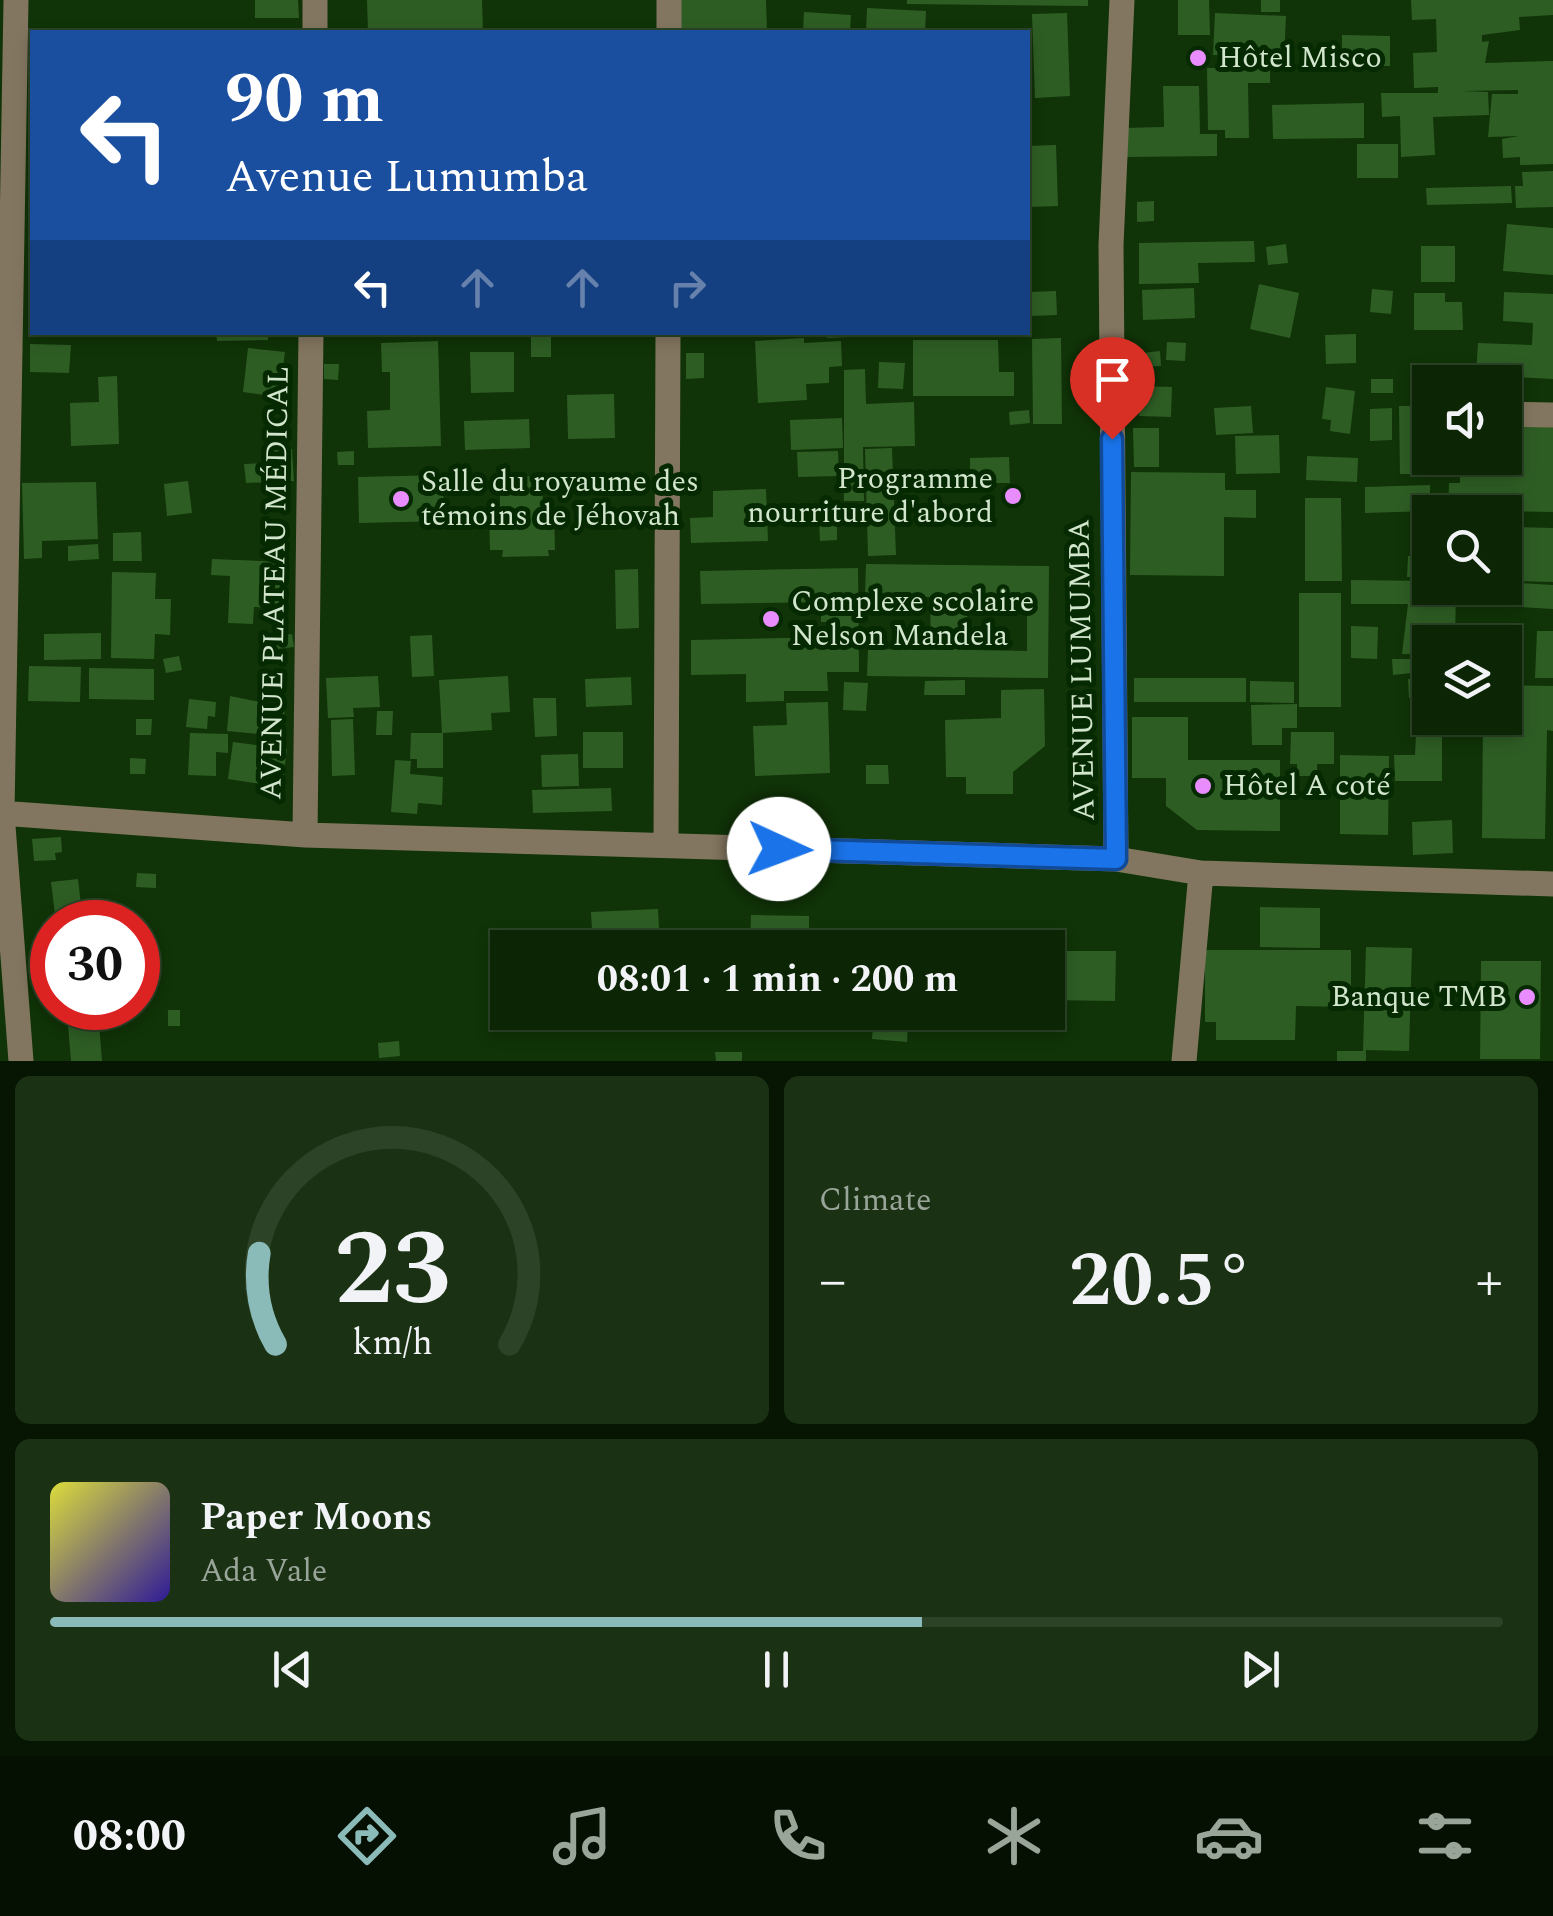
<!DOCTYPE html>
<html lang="en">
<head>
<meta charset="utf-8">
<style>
	body { margin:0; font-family:Spectral,serif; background:#1a3213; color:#f1f3f6; height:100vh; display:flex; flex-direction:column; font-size:38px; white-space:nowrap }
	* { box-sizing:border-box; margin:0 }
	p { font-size:32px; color:#9aa59a }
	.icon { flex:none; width:55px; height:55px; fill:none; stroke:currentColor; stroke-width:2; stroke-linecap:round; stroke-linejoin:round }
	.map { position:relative; height:1061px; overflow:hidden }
	.sheet { display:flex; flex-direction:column; gap:15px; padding:15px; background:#071503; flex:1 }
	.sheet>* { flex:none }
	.banner { position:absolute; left:30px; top:30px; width:1000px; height:305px; border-radius:0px; box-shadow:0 5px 15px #0003,0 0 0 2px #2c4327; background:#1a4fa0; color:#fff; overflow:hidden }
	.controls { position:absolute; left:1412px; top:365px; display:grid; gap:20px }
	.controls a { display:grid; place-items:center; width:110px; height:110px; border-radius:0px; background:#0c2605; box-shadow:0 5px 15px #0003,0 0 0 2px #2c4327; font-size:50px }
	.speed { position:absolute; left:30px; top:900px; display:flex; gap:20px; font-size:50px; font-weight:700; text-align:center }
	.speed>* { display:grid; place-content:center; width:130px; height:130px; border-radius:50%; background:#0c2605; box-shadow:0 5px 15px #0003,0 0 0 2px #2c4327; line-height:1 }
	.speed .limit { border:15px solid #d22; background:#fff; color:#111 }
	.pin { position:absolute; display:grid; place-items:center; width:85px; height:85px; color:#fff; margin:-102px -42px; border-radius:50% 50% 50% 0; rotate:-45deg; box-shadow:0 0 10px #0007 }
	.pin .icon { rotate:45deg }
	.me { position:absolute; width:110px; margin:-55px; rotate:92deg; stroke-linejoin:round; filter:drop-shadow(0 0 8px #0008) }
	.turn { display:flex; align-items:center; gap:35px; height:210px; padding:0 30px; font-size:45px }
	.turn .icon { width:130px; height:130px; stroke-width:2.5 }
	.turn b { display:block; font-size:70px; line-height:85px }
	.lanes { display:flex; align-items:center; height:95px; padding:0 30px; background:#0003; justify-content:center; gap:50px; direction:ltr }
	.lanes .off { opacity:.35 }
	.big { font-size:75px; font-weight:700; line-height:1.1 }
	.sheet .tile { flex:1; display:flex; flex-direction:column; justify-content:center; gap:15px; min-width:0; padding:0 35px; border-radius:15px; background:#1a3213 }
	.sheet .dial { align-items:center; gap:0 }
	.dial svg { height:260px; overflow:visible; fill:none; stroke:#2c4327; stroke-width:7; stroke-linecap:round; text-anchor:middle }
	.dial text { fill:#f1f3f6; stroke:none }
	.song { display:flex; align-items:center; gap:30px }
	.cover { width:120px; height:120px; border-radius:15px; background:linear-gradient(135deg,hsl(60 70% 55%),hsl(250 70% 35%)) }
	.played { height:10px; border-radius:5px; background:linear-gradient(90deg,#8bbbb9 60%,#2c4327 60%) }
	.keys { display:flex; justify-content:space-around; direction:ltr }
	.heat { display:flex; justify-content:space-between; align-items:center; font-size:55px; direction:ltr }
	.sheet .tiles { flex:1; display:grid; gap:15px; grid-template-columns:1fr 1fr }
	.tile:last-child { grid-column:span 2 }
	.trip { position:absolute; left:490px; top:930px; width:575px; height:100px; border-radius:0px; background:#0c2605; box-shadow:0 5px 15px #0003,0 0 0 2px #2c4327; font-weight:700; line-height:100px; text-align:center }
	.dock { display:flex; height:160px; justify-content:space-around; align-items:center; background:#050f02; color:#9aa59a }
	.dock .icon { width:70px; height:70px }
	.dock .current { color:#8bbbb9 }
	.dock b { font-size:45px; color:#f1f3f6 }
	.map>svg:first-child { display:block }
	.building { fill:#2e5d24; fill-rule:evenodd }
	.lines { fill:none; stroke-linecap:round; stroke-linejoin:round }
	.minor { stroke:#837660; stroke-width:25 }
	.route-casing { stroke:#114b97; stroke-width:25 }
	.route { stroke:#1a73e8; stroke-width:18 }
	.poi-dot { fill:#e98dfe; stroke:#052900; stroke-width:4 }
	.labels { text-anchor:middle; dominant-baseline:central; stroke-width:10; stroke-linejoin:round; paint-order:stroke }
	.poi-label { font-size:30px; fill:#d2e6cd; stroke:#052900; text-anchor:start }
	.street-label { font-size:30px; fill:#d2e6cd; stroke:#052900 }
</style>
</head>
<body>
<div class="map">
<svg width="1553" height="1061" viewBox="0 0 1553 1061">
	<rect width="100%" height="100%" fill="#103307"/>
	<path class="building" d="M255 0H298L299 18H255Z
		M367 0H482L483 32H368Z
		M676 0H766L767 32H678Z
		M907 0H1088V6L907 4Z
		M1178 0H1209L1210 35H1178Z
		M1261 0H1280V12H1261Z
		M1411 0H1553V15L1519 17 1520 30 1482 35V42L1489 41 1485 63 1553 61V164L1520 165V157L1503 158 1502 139 1519 136 1488 137 1492 94H1518V90L1461 91 1488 92 1489 115 1433 117 1435 155 1401 157 1400 116 1382 117 1381 93H1438V87L1414 88 1413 53 1437 52 1436 19 1412 20Z
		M867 8 926 11 925 32H866Z
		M804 12 851 15 850 32H803Z
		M1067 13 1070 96 1035 98 1032 14Z
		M1215 13 1286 16 1284 58 1213 55Z
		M1342 35 1390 36V66H1342Z
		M1270 67V83H1248L1249 138H1225V130H1208L1207 68Z
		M1163 86H1199L1200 134H1217V156L1124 157V128L1164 127Z
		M1364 103V138L1273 139 1272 105Z
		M1357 144H1398V178H1357Z
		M1056 145 1058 206 1028 207V146Z
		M1553 171V207L1516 208 1515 186H1523L1522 172Z
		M1511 186 1512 203 1427 205 1426 188Z
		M1154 201V221L1137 222V202Z
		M1507 224 1553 228V275L1503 271Z
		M1254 241 1255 262 1198 263 1199 283 1139 284V243Z
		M1286 244 1288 263 1268 265 1266 247Z
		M1421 246H1455V282H1421Z
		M1259 284 1299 293 1290 338 1250 329Z
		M1194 288 1195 318 1143 320 1142 290Z
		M1372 289 1393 291 1391 314 1370 312Z
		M1056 291 1057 315 1030 316V292Z
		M1504 292 1553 294V379L1476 375 1478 343 1532 345 1533 323 1503 321Z
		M1414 293H1445V302H1462L1463 330H1414Z
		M216 332H268V340L217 341Z
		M827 332H868V336L827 338Z
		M1356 334V363L1326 364 1325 335Z
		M531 337H551V357H531Z
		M804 338V343L841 341 842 366 829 367V383L806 384 807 400 758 403 755 341Z
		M1061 338 1062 424H1033L1032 339Z
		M913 340H998L999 372H1014V396H913Z
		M438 341 441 446 368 448 367 411 390 410V372H382L381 343Z
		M1167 342 1186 343 1185 361 1166 360Z
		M30 344 71 345 69 373 30 372Z
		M248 348 285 352 279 397 243 392Z
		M1160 351 1161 366 1142 367V353Z
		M470 352H514V392L471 393Z
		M686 353H704V378L686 379Z
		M879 362 905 363 903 389 878 388Z
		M324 364H339L338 380 324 379Z
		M1420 364 1447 365V382L1420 383Z
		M865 369 866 404 914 402 915 446 863 447 864 501H844V370Z
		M117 376 119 444 71 446 70 403 99 402 98 377Z
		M1371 379H1393V393H1371Z
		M1140 386 1172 387 1171 417 1139 416Z
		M1326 387 1355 391 1350 434 1330 431 1331 420 1322 419Z
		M614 394 615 438 568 439 567 395Z
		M1251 406 1253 433 1216 435 1214 408Z
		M1399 406H1430V458H1439V474H1400Z
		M1392 408V440L1370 441V409Z
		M1029 410 1030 423 1010 425 1009 412Z
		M842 418 843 448 791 450 790 420Z
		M1505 418H1553V512L1448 510 1449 483H1460V458H1505Z
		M529 419 530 448 465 450 464 421Z
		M1133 428H1159V467H1134Z
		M1279 435 1280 473 1236 474 1235 436Z
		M892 448 896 555 868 556 865 449Z
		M292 449 294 481 246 483 244 464 268 463V450Z
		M354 451V465H338L337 452Z
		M838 451 839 476 798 477 797 452Z
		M1307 456 1358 458 1357 482 1306 480Z
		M1009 457 1010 483H970V458Z
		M1131 472 1225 473V490H1256V518L1224 517V576L1130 575Z
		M443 475 444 521 359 523 358 477Z
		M542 476 543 513 554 512 555 550H548L549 556 502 557 503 550H490L489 512H500V477Z
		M188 481 192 513 167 516 164 484Z
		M96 482 98 539 42 541V558L24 559 22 483Z
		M1430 485V511L1365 513V487Z
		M766 489 768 541 691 543 690 518 713 517V491Z
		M1305 498H1341L1342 581H1305Z
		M837 519V540L820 541 819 520Z
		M1514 527 1553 528V582L1514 581Z
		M141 532 142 561H113V533Z
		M98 544 99 559 68 561V546Z
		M1408 556 1430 557V578L1407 577Z
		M212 559 288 562 287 608 254 607 253 624 228 623 230 576 211 575Z
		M866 564 1049 566 1048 678 867 676 868 649 931 650 930 597 865 595ZM967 597H1027V651L968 650Z
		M858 568 859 672H827L828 691H784V701L746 702V674L691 675V640L830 637V622H821V602L701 604 700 571Z
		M638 569 639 628 616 629 615 570Z
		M112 572 156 573 155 599H171L170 635 155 634 154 659 111 658Z
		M1351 580 1430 581V588H1456L1455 642H1430V654H1402L1408 604H1351Z
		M1522 583 1553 585V609L1521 607Z
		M1463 588H1484V598L1463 599Z
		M1299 593H1341V707H1299Z
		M1351 626 1378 627 1377 659 1351 658Z
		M1537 631H1553V678H1535Z
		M101 633V659L44 660V634Z
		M292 634 294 647 276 649 274 636Z
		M432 635 434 676 412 677 410 636Z
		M179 656 182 670 166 673 163 659Z
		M1392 659H1411L1412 673 1393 675Z
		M1505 659H1518L1517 678H1505Z
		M29 666 81 667 80 702 28 701Z
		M89 668 154 669V700L89 699Z
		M378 676 380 707 353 708 354 717 328 718 326 678Z
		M508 676 510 712 491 713 492 730 443 733V768H417V759H410L411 733H442L439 680Z
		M631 677 632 705 586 707 585 679Z
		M1134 678H1246V702H1134Z
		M1408 679H1430V698H1409Z
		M965 680V695H924L925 681Z
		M1250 681 1294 682V703L1250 702Z
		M844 682 868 683 866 711 843 710Z
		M1505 685 1553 686V731L1547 730 1545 839 1482 838 1483 718H1505Z
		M1044 689 1045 746 1013 772V794H966V777H946L945 720 1001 718V690Z
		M230 696 285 707 282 736 227 731Z
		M533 698H556L557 736 535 737Z
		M189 699 216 702 215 717 208 716 207 729 186 727Z
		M828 702 830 773 755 776 753 726 787 725 786 703Z
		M1297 704V728H1282V745H1252L1251 705Z
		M377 711H393L392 735H376Z
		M1132 717H1188V760H1280V831L1197 830 1166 806V778H1132Z
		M136 719H152L151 735H136Z
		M353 719 355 775 332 776 331 720Z
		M583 732H623V768H583Z
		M1291 732H1334V764H1317V776H1297V764H1290Z
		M190 733 228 734V753L216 752V776L188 775Z
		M1416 734H1442V781H1395L1394 755H1415Z
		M233 742 287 749 282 787 228 779Z
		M578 754 579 786 542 787 541 755Z
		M1340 755 1389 756 1388 835 1340 834Z
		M130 758 146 759 145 774H130Z
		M395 760 411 761 410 774 443 777 442 805 418 803 417 814 391 812Z
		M866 765H888L889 784H866Z
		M611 788 612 811 533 813 532 790Z
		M1452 820 1453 853 1413 855 1412 822Z
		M61 837 62 852 55 853 56 860 34 861 32 839Z
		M137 873 156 874V888L136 887Z
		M78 879 83 922H56L51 882Z
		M1260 907 1320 908V948L1260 947Z
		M658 909 660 948H593L591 912Z
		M751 915 809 916V948H750Z
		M1366 947 1412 948 1409 1051 1366 1050V1061H1337V1051H1363Z
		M1205 950H1351V1007L1296 1006 1295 1040H1216V1022H1205Z
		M1048 951H1116L1115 1001 1048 1000Z
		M1481 961H1541L1540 1059H1480Z
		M98 1010 102 1061H71L67 1013Z
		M168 1010H180V1026H168Z
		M763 1012H807V1016L763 1018Z
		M874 1012H909L907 1042 872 1039Z
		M399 1041 400 1056 379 1058 378 1043Z
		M715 1052H742V1061H716Z"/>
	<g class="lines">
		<path class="minor" d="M16 0 2 813 21 1061
			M315 32V0
			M669 32V0
			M1423 411H1430
			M1505 414 1553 415
			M0 813 305 835 1116 859 1201 873 1553 884
			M305 835 311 332
			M666 845 668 332
			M1116 859 1111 245 1122 0
			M1184 1061 1201 873"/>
	</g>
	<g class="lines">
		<defs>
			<path id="route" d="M779 849 1116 859 1112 439"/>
		</defs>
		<use href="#route" class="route-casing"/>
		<use href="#route" class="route"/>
	</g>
	<g class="poi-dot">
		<circle cx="1198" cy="58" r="10"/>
		<circle cx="1013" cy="496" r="10"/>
		<circle cx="401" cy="499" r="10"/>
		<circle cx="771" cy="619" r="10"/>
		<circle cx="1203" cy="786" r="10"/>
		<circle cx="1527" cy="997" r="10"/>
	</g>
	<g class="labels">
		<g class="poi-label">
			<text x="1218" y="58">Hôtel Misco</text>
			<text x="993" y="479" text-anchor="end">Programme<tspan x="993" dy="34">nourriture d'abord</tspan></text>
			<text x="421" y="482">Salle du royaume des<tspan x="421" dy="34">témoins de Jéhovah</tspan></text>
			<text x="791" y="602">Complexe scolaire<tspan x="791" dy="34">Nelson Mandela</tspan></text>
			<text x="1223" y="786">Hôtel A coté</text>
			<text x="1507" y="997" text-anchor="end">Banque TMB</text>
		</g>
		<g class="street-label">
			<text transform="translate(275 583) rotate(-89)">AVENUE PLATEAU MÉDICAL</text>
			<text transform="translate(1082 670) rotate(-91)">AVENUE LUMUMBA</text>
		</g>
	</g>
</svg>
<div class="controls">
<a><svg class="icon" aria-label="sound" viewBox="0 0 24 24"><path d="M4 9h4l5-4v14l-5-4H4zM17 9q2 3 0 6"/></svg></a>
<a><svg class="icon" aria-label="search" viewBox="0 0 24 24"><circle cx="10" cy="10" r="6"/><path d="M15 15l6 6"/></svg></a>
<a><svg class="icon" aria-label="layers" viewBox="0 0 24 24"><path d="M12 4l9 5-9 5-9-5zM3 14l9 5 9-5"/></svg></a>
</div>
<div class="speed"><div class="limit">30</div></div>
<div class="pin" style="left:1112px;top:439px;background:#d93025"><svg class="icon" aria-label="arrive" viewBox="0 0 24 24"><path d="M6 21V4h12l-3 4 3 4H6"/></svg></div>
<svg class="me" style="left:779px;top:849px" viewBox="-20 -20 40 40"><circle r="19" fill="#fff"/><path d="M0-13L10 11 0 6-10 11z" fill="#1a73e8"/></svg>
<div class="trip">08:01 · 1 min · 200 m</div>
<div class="banner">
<div class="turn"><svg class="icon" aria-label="left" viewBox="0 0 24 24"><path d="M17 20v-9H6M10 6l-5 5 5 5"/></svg><div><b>90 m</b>Avenue Lumumba</div></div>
<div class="lanes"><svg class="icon" aria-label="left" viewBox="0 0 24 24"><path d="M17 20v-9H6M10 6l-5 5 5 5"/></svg><svg class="icon off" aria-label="ahead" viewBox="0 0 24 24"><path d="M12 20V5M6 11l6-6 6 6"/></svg><svg class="icon off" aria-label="ahead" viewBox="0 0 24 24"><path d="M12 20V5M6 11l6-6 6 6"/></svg><svg class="icon off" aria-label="right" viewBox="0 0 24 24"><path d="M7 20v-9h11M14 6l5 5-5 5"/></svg></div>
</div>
</div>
<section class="sheet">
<div class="tiles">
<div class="tile dial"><svg viewBox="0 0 100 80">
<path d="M14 69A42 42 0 1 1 86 69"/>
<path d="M14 69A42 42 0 0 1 9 41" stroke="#8bbbb9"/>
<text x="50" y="56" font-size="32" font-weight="700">23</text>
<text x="50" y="72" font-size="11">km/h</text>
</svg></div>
<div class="tile"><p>Climate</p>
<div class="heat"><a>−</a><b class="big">20.5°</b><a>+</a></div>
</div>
<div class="tile">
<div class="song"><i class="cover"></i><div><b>Paper Moons</b><p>Ada Vale</p></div></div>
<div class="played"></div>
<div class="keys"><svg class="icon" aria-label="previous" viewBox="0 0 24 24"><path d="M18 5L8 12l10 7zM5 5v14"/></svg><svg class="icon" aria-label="pause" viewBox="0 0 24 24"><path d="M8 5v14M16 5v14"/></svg><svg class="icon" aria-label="next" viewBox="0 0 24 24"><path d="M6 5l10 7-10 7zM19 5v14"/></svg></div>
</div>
</div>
</section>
<nav class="dock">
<b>08:00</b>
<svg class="icon current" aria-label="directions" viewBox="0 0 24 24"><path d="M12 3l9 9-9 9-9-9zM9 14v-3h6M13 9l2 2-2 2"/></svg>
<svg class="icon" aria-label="music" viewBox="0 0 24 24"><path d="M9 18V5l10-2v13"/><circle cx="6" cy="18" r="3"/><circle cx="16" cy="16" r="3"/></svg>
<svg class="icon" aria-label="phone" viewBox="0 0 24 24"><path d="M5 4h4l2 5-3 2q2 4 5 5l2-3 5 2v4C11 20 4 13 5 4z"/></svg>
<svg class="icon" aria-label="climate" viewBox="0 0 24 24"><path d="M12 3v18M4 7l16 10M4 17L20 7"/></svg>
<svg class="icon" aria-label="car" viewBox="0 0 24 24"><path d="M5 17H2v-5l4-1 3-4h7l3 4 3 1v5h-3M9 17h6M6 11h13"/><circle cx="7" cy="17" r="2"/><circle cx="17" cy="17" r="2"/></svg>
<svg class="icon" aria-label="filters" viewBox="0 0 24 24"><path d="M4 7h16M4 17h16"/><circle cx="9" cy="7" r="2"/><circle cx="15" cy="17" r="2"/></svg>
</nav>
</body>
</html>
